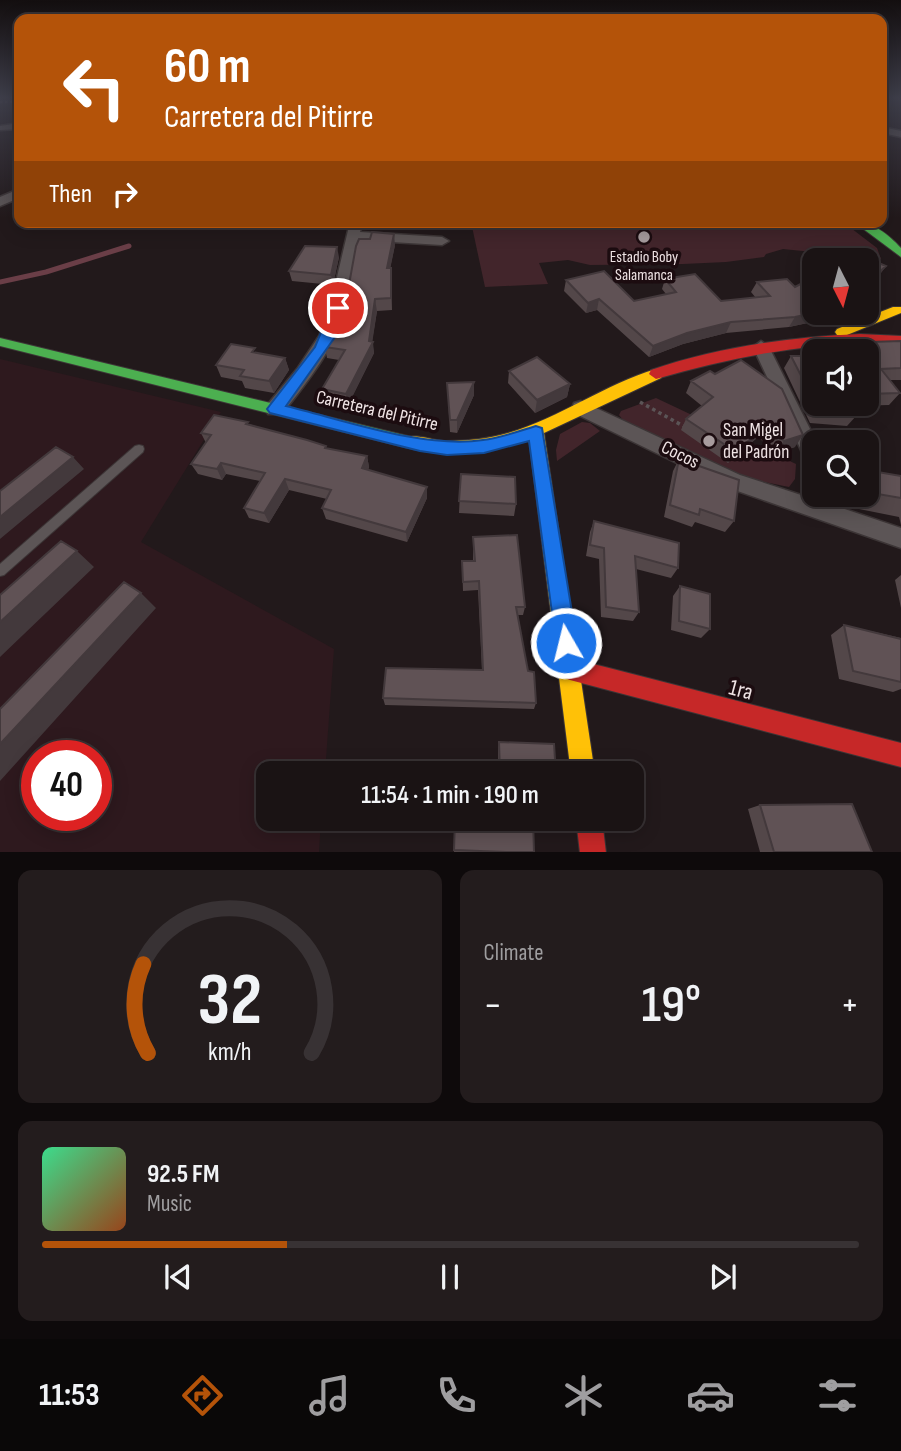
<!DOCTYPE html>
<html lang="en">
<head>
<meta charset="utf-8">
<style>
	body { margin:0; font-family:"Sofia Sans Condensed",sans-serif; background:#231c1d; color:#f1f3f6; height:100vh; display:flex; flex-direction:column; font-size:26px; white-space:nowrap }
	* { box-sizing:border-box; margin:0 }
	p { font-size:23px; color:#9f9ea0 }
	.icon { flex:none; width:38px; height:38px; fill:none; stroke:currentColor; stroke-width:2; stroke-linecap:round; stroke-linejoin:round }
	.map { position:relative; height:852px; overflow:hidden }
	.details { display:flex; flex-direction:column; gap:18px; padding:18px; background:#0e0a0b; flex:1 }
	.details>* { flex:none }
	.hud { position:absolute; left:14px; top:14px; width:873px; height:214px; border-radius:14px; box-shadow:0 4px 18px #0003,0 0 0 2px #383234; background:#b45309; color:#fff; overflow:hidden }
	.needle { width:46px; rotate:174deg }
	.controls { position:absolute; left:802px; top:248px; display:grid; gap:14px }
	.controls a { display:grid; place-items:center; width:77px; height:77px; border-radius:14px; background:#1a1314; box-shadow:0 4px 18px #0003,0 0 0 2px #383234; font-size:35px }
	.speed { position:absolute; left:21px; top:740px; display:flex; gap:14px; font-size:35px; font-weight:700; text-align:center }
	.speed>* { display:grid; place-content:center; width:91px; height:91px; border-radius:50%; background:#1a1314; box-shadow:0 4px 18px #0003,0 0 0 2px #383234; line-height:1 }
	.speed .limit { border:10px solid #d22; background:#fff; color:#111 }
	.pin { position:absolute; display:grid; place-items:center; width:60px; height:60px; color:#fff; margin:-30px; border:4px solid #fff; border-radius:50%; box-shadow:0 2px 7px #0007 }
	.me { position:absolute; width:77px; margin:-38px; rotate:352deg; stroke-linejoin:round; filter:drop-shadow(0 0 5px #0008) }
	.turn { display:flex; align-items:center; gap:24px; height:147px; padding:0 35px; font-size:32px }
	.turn .icon { width:91px; height:91px; stroke-width:2.5 }
	.turn b { display:block; font-size:49px; line-height:60px }
	.then { display:flex; align-items:center; height:66px; padding:0 35px; background:#0003; gap:14px; font-size:26px }
	.big { font-size:52px; font-weight:600; line-height:1.1 }
	.details .tile { flex:1; display:flex; flex-direction:column; justify-content:center; gap:10px; min-width:0; padding:0 24px; border-radius:14px; background:#231c1d }
	.details .dial { align-items:center; gap:0 }
	.dial svg { height:182px; overflow:visible; fill:none; stroke:#383234; stroke-width:7; stroke-linecap:round; text-anchor:middle }
	.dial text { fill:#f1f3f6; stroke:none }
	.song { display:flex; align-items:center; gap:21px }
	.cover { width:84px; height:84px; border-radius:10px; background:linear-gradient(135deg,hsl(150 70% 55%),hsl(20 70% 35%)) }
	.played { height:7px; border-radius:4px; background:linear-gradient(90deg,#b45309 30%,#383234 30%) }
	.keys { display:flex; justify-content:space-around; direction:ltr }
	.heat { display:flex; justify-content:space-between; align-items:center; font-size:38px; direction:ltr }
	.details .tiles { flex:1; display:grid; gap:18px; grid-template-columns:1fr 1fr }
	.tile:last-child { grid-column:span 2 }
	.trip { position:absolute; left:256px; top:761px; width:388px; height:70px; border-radius:14px; background:#1a1314; box-shadow:0 4px 18px #0003,0 0 0 2px #383234; font-weight:600; line-height:70px; text-align:center }
	.menu { display:flex; height:112px; justify-content:space-around; align-items:center; background:#0a0808; color:#9f9ea0 }
	.menu .icon { width:49px; height:49px }
	.menu .on { color:#b45309 }
	.menu b { font-size:32px; color:#f1f3f6 }
	.map>svg:first-child { display:block }
	.built { fill:#2e191e; fill-rule:evenodd }
	.green { fill:#42252b }
	.lines { fill:none; stroke-linecap:round; stroke-linejoin:round }
	.stream { stroke:#6a3e47; stroke-width:5 }
	.lane-casing { stroke:#3c3536; stroke-width:2 }
	.street-casing { stroke:#3c3536; stroke-width:3 }
	.fast-casing { stroke:#3c3536; stroke-width:2 }
	.slow-casing { stroke:#3c3536; stroke-width:2 }
	.jam-casing { stroke:#3c3536; stroke-width:2 }
	.path-far1 { stroke:#5b5456; stroke-width:2.5; stroke-dasharray:2.5 2.5; stroke-linecap:butt }
	.path { stroke:#5b5456; stroke-width:3.5; stroke-dasharray:3.5 3.5; stroke-linecap:butt }
	.lane { fill:#5c5556; fill-rule:evenodd }
	.street { fill:#5c5556; fill-rule:evenodd }
	.fast { fill:#4caf50; fill-rule:evenodd }
	.slow { fill:#ffc107; fill-rule:evenodd }
	.jam { fill:#c62828; fill-rule:evenodd }
	.wall { fill:#534749 }
	.shaded-wall { fill:#43393c }
	.building { fill:#605255; stroke:#43393c; stroke-width:2 }
	.route { fill:#1a73e8; stroke:#114b97; stroke-width:2 }
	.poi-dot { fill:#a79c9e; stroke:#1c0c10; stroke-width:2.5 }
	.labels { text-anchor:middle; dominant-baseline:central; stroke-width:7; stroke-linejoin:round; paint-order:stroke }
	.far-poi-label { font-size:16px; fill:#efe3e4; stroke:#1c0c10 }
	.street-label { font-size:19px; fill:#efe3e4; stroke:#1c0c10 }
	.poi-label { font-size:19px; fill:#efe3e4; stroke:#1c0c10; text-anchor:start }
	.near-street-label { font-size:23px; fill:#efe3e4; stroke:#1c0c10 }
</style>
</head>
<body>
<div class="map">
<svg width="901" height="853" viewBox="0 0 901 853">
	<rect width="100%" height="100%" fill="#22191b"/>
	<path class="built" d="M0 359 221 412 141 542 334 649 325 773 268 774V819H321L319 852 0 853ZM37 756H96V816H37Z"/>
	<path class="green" d="M471 222H843L877 248 881 259 783 249 766 254 764 257 726 262 683 264 590 265 568 260 539 263 548 284 485 287Z
		M656 398 796 464 795 479 789 487 750 479 623 420 619 415 621 411Z
		M582 422 590 423 600 431 557 461 556 450 560 434Z"/>
	<g class="lines">
		<path class="stream" d="M0 282 46 272 129 246"/>
		<defs>
			<path id="lane" d="M139 445 143 446 144 449 143 452 4 575 0 576V564L135 446Z"/>
			<path id="street" d="M882 99H887L885 104 882 105Z
				M19 123V129L0 130V126Z
				M882 127 901 131V137L882 133Z
				M19 189V198L0 206V197Z
				M350 222H363L360 232 442 237 449 241 442 245 358 240C353 262 351 284 346 306 336 347 308 381 282 414H268L266 409 268 404 297 369 319 336 330 307Z
				M761 341 769 347 817 443H814V474L807 472 801 450 753 347Z
				M581 401 740 475 801 495 807 481 814 478V495H822L821 501 901 528V548L726 487 574 413 572 408 574 403Z"/>
			<path id="fast" d="M854 222C873 222 888 234 901 248V257Z
				M0 338 408 436 414 438 416 442 414 446 408 448 0 346Z"/>
			<path id="slow" d="M893 307H901V313L847 335H837L835 332 837 329Z
				M656 369 663 374 661 378 544 433 595 774H571L529 438C489 452 444 460 402 446L400 442 402 438C415 433 431 440 445 441 466 441 488 439 508 433 560 418 605 384 656 369Z"/>
			<path id="jam" d="M860 334 901 336V344C817 340 736 356 656 379L649 374 651 370C717 347 790 337 860 334Z
				M570 658 901 743V767L570 680 562 677 559 669 562 661Z
				M576 819H602L606 853H580Z"/>
		</defs>
		<use href="#lane" class="lane-casing"/>
		<use href="#street" class="street-casing"/>
		<use href="#fast" class="fast-casing"/>
		<use href="#slow" class="slow-casing"/>
		<use href="#jam" class="jam-casing"/>
		<path class="path-far1" d="M0 102H19"/>
		<path class="path" d="M640 402 685 427"/>
		<use href="#lane" class="lane"/>
		<use href="#street" class="street"/>
		<use href="#fast" class="fast"/>
		<use href="#slow" class="slow"/>
		<use href="#jam" class="jam"/>
	</g>
	<path class="wall" d="M395 245 390 268H391L392 280V310L377 311 372 341 374 353 348 405 325 401 322 389 339 360 327 358 325 347 348 322Z
		M339 257 333 285 292 281 289 271Z
		M665 279 721 301 756 298 751 292 757 282 826 319 789 327 726 333 683 344 649 357 597 310 586 313 564 291 566 280 634 301 666 294 662 289Z
		M901 341V380H890L900 393 889 405 853 406 857 415 847 426 810 423 784 368 791 356H814V404H866V352H832L838 343Z
		M256 353 285 358 289 370 274 393 245 388 242 381 221 377 216 365Z
		M509 371 570 384 567 397 535 413 508 383Z
		M710 371 795 447 776 453 758 437 728 463 681 430 686 419 702 406 686 393 691 381Z
		M447 383 474 395 457 433 450 432Z
		M249 424 327 448 367 456 369 467 368 470 427 487V498L407 542 326 519 322 508 327 499 289 490 269 523 249 518 244 508 260 481 226 474 222 480 198 474 191 464 206 443 201 433Z
		M679 459 734 521 725 532 695 522 692 527 664 517 673 471Z
		M866 470 901 476V525L899 517 849 507 846 495H866Z
		M461 474 516 504 514 516 459 513Z
		M594 521 678 568 671 578 636 569 639 612 633 621 601 617 599 559 586 556 590 532Z
		M473 537 525 607 523 615H518L528 671 536 703 534 709 385 705 383 698 482 670 478 590 463 591 462 561H473Z
		M901 575V608L895 580Z
		M680 586 710 629 701 638 671 630 673 596Z
		M844 625 901 638V689L893 692 839 679 831 635Z
		M499 742 556 774H498V748Z
		M760 805 872 852H760L748 809Z
		M455 819 534 852H454Z"/>
	<path class="shaded-wall" d="M394 234 395 245 388 280 387 268Z
		M337 247 339 257 333 285 331 275Z
		M886 266 879 276 866 288V284Z
		M391 268 392 280V310L391 298Z
		M375 299 377 311 372 344 373 342 374 353 348 405 346 394Z
		M599 299 597 310 586 313 588 303Z
		M814 313H840L826 319 789 327 795 317Z
		M731 322 726 333 683 344 649 357 653 346 687 333Z
		M285 358 289 370 274 393 269 381Z
		M474 382V395L457 433V420Z
		M570 384 567 397 535 413 537 400Z
		M766 425 758 437 728 463 736 452Z
		M803 435 795 447 776 453 784 441Z
		M367 456 369 467 364 479 362 468Z
		M73 457 84 469 0 539V517Z
		M221 463 226 474 222 480 217 469Z
		M285 479 289 490 269 523 264 513Z
		M427 487V498L407 542 406 532Z
		M77 551 94 567 0 657V622Z
		M141 593 156 608 0 781V744Z"/>
	<path class="building" d="M372 232 394 234 387 268H391V298L375 299 369 341 373 342 346 394 322 389 345 350 325 347 340 321 348 322 350 279 356 246 359 239H370Z
		M305 246 337 247 331 275 289 271Z
		M867 258 886 266 866 284V261H863Z
		M604 271 634 301 676 292 665 279 695 274 721 301 770 296 757 282 787 279 795 287 814 277V313L795 317 731 322 687 333 653 346 599 299 588 303 566 280Z
		M901 341V368L881 369 900 393 866 394V352H844L838 343Z
		M231 344 255 348 252 352 285 358 269 381 240 376 244 370 216 365Z
		M791 356H814V401Z
		M537 357 570 384 537 400 509 371Z
		M741 360 782 389 803 435 784 441 766 425 736 452 686 419 713 397 691 381 710 371 715 374Z
		M474 382 457 420H450L447 383Z
		M815 404H852L857 415 819 411Z
		M214 415 248 422 246 424 307 440 326 446 325 448 367 456 362 468 427 487 406 532 322 508 331 490 285 479 264 513 244 508 265 473 221 463 217 469 191 464 211 435 201 433Z
		M56 447 73 457 0 517V491Z
		M679 459 739 480 734 521 700 509 699 515 670 505Z
		M866 470 901 476V498L866 492Z
		M461 474 515 477 516 504 459 501Z
		M594 521 679 543 678 568 635 556 639 612 606 607 604 548 590 545Z
		M517 535 525 607H516L528 671 534 672 536 703 383 698 386 668 483 670 479 581 463 582 462 561H475L473 537Z
		M61 541 77 551 0 622V595Z
		M124 582 141 593 0 744V709Z
		M680 586 710 594V629L679 621Z
		M844 625 901 639V682L853 671Z
		M499 742 554 744 556 774H500Z
		M852 804 872 852H774L760 805Z
		M455 819H533L534 852H506L454 850Z"/>
	<linearGradient id="sky" x2="0" y2="1"><stop stop-color="#130e0f"/><stop offset="0.45" stop-color="#3e3e4a"/><stop offset="1" stop-color="#3e3e4a" stop-opacity="0"/></linearGradient>
	<rect width="901" height="218" fill="url(#sky)"/>
	<path class="route" d="M338 304 344 308 335 337 286 406C344 420 424 449 483 440 501 438 519 431 536 426L542 428 577 643 574 650 566 653 559 650 556 643 529 441 484 453 447 455 420 451 270 413 267 409 270 405 315 347 331 308Z"/>
	<g class="poi-dot">
		<circle cx="644" cy="237" r="7"/>
		<circle cx="709" cy="441" r="7"/>
	</g>
	<g class="labels">
		<g class="far-poi-label">
			<text x="644" y="257">Estadio Boby<tspan x="644" dy="18">Salamanca</tspan></text>
		</g>
		<g class="street-label">
			<text transform="translate(377 411) rotate(13)">Carretera del Pitirre</text>
			<text transform="translate(680 455) rotate(26)">Cocos</text>
		</g>
		<g class="poi-label">
			<text x="723" y="430">San Migel<tspan x="723" dy="22">del Padrón</tspan></text>
		</g>
		<g class="near-street-label">
			<text transform="translate(741 690) rotate(15)">1ra</text>
		</g>
	</g>
</svg>
<div class="controls">
<a><svg class="needle" viewBox="-14 -14 28 28"><path d="M0-13l5 13h-10z" fill="#e53935"/><path d="M0 13l5-13h-10z" fill="#9f9ea0"/></svg></a>
<a><svg class="icon" aria-label="sound" viewBox="0 0 24 24"><path d="M4 9h4l5-4v14l-5-4H4zM17 9q2 3 0 6"/></svg></a>
<a><svg class="icon" aria-label="search" viewBox="0 0 24 24"><circle cx="10" cy="10" r="6"/><path d="M15 15l6 6"/></svg></a>
</div>
<div class="speed"><div class="limit">40</div></div>
<div class="pin" style="left:338px;top:308px;background:#d93025"><svg class="icon" aria-label="arrive" viewBox="0 0 24 24"><path d="M6 21V4h12l-3 4 3 4H6"/></svg></div>
<svg class="me" style="left:566px;top:643px" viewBox="-20 -20 40 40"><circle r="17" fill="#1a73e8" stroke="#fff" stroke-width="3"/><path d="M0-11L8 9 0 5-8 9z" fill="#fff"/></svg>
<div class="trip">11:54 · 1 min · 190 m</div>
<div class="hud">
<div class="turn"><svg class="icon" aria-label="left" viewBox="0 0 24 24"><path d="M17 20v-9H6M10 6l-5 5 5 5"/></svg><div><b>60 m</b>Carretera del Pitirre</div></div>
<div class="then">Then<svg class="icon" aria-label="right" viewBox="0 0 24 24"><path d="M7 20v-9h11M14 6l5 5-5 5"/></svg></div>
</div>
</div>
<section class="details">
<div class="tiles">
<div class="tile dial"><svg viewBox="0 0 100 80">
<path d="M14 69A42 42 0 1 1 86 69"/>
<path d="M14 69A42 42 0 0 1 12 30" stroke="#b45309"/>
<text x="50" y="56" font-size="32" font-weight="700">32</text>
<text x="50" y="72" font-size="11">km/h</text>
</svg></div>
<div class="tile"><p>Climate</p>
<div class="heat"><a>−</a><b class="big">19°</b><a>+</a></div>
</div>
<div class="tile">
<div class="song"><i class="cover"></i><div><b>92.5 FM</b><p>Music</p></div></div>
<div class="played"></div>
<div class="keys"><svg class="icon" aria-label="previous" viewBox="0 0 24 24"><path d="M18 5L8 12l10 7zM5 5v14"/></svg><svg class="icon" aria-label="pause" viewBox="0 0 24 24"><path d="M8 5v14M16 5v14"/></svg><svg class="icon" aria-label="next" viewBox="0 0 24 24"><path d="M6 5l10 7-10 7zM19 5v14"/></svg></div>
</div>
</div>
</section>
<nav class="menu">
<b>11:53</b>
<svg class="icon on" aria-label="directions" viewBox="0 0 24 24"><path d="M12 3l9 9-9 9-9-9zM9 14v-3h6M13 9l2 2-2 2"/></svg>
<svg class="icon" aria-label="music" viewBox="0 0 24 24"><path d="M9 18V5l10-2v13"/><circle cx="6" cy="18" r="3"/><circle cx="16" cy="16" r="3"/></svg>
<svg class="icon" aria-label="phone" viewBox="0 0 24 24"><path d="M5 4h4l2 5-3 2q2 4 5 5l2-3 5 2v4C11 20 4 13 5 4z"/></svg>
<svg class="icon" aria-label="climate" viewBox="0 0 24 24"><path d="M12 3v18M4 7l16 10M4 17L20 7"/></svg>
<svg class="icon" aria-label="car" viewBox="0 0 24 24"><path d="M5 17H2v-5l4-1 3-4h7l3 4 3 1v5h-3M9 17h6M6 11h13"/><circle cx="7" cy="17" r="2"/><circle cx="17" cy="17" r="2"/></svg>
<svg class="icon" aria-label="filters" viewBox="0 0 24 24"><path d="M4 7h16M4 17h16"/><circle cx="9" cy="7" r="2"/><circle cx="15" cy="17" r="2"/></svg>
</nav>
</body>
</html>
